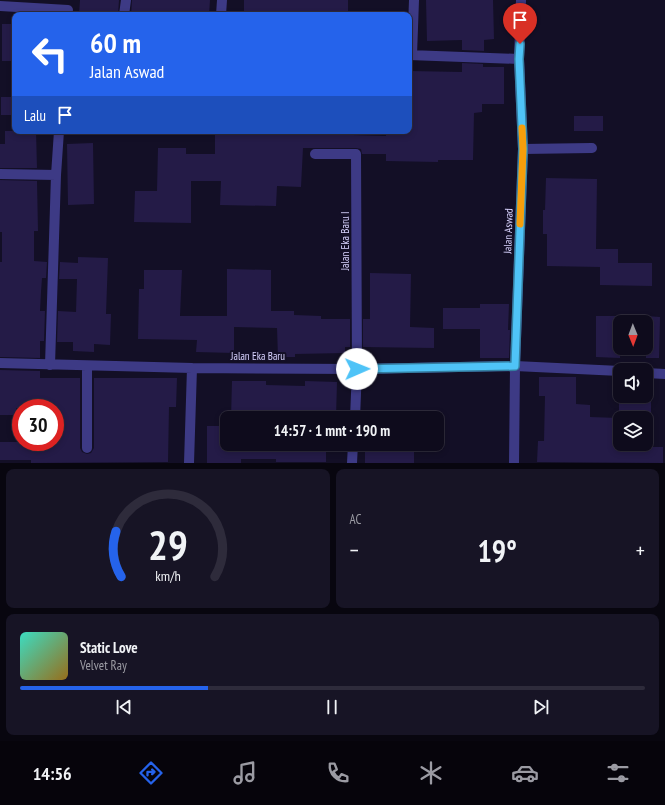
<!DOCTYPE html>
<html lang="id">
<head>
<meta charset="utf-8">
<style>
	body { margin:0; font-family:"PT Sans Narrow",sans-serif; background:#171425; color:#f1f3f6; height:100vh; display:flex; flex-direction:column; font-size:15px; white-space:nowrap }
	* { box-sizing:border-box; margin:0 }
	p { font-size:13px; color:#9b9ba3 }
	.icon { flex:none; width:22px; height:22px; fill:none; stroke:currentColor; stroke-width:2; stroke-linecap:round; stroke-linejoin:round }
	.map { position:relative; height:463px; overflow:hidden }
	.panel { display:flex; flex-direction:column; gap:6px; padding:6px; background:#08060f; flex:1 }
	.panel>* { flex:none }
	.hud { position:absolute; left:12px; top:12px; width:400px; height:122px; border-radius:8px; box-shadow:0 2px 6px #0003,0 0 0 1px #2e2b3b; background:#2563eb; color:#fff; overflow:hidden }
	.needle { width:26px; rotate:179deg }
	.buttons { position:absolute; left:613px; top:315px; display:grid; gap:8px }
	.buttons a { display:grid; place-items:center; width:40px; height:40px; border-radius:8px; background:#0e0b1c; box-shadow:0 2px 6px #0003,0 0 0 1px #2e2b3b; font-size:20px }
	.speed { position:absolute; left:12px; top:399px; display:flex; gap:8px; font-size:20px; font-weight:700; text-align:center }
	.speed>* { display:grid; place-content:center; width:52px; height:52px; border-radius:50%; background:#0e0b1c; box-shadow:0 2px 6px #0003,0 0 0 1px #2e2b3b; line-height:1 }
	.speed .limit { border:6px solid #d22; background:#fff; color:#111 }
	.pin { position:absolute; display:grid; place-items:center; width:34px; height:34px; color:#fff; margin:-41px -17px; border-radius:50% 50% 50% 0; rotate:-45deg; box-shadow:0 0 4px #0007 }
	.pin .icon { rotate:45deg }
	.me { position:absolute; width:44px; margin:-22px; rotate:89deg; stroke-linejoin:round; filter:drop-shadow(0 0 3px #0008) }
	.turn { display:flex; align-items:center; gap:14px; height:84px; padding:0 12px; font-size:18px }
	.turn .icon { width:52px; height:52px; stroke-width:2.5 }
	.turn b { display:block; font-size:28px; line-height:34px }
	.then { display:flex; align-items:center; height:38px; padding:0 12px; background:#0003; gap:8px; font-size:15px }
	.big { font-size:30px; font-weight:800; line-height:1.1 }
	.panel .tile { flex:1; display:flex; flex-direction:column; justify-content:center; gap:6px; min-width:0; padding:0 14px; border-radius:8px; background:#171425 }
	.panel .dial { align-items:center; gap:0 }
	.dial svg { height:104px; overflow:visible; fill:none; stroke:#2e2b3b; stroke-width:7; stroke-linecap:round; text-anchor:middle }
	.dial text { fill:#f1f3f6; stroke:none }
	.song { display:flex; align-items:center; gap:12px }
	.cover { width:48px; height:48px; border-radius:6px; background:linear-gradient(135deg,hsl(170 70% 55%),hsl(40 70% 35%)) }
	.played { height:4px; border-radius:2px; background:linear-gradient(90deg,#2563eb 30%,#2e2b3b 30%) }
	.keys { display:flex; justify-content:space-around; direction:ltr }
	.heat { display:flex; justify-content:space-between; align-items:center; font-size:22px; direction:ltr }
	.panel .tiles { flex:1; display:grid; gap:6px; grid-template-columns:1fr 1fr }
	.tile:last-child { grid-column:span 2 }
	.trip { position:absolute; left:220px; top:411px; width:224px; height:40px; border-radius:8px; background:#0e0b1c; box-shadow:0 2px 6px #0003,0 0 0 1px #2e2b3b; font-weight:800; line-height:40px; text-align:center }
	.menu { display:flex; height:64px; justify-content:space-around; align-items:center; background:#06040b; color:#9b9ba3 }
	.menu .icon { width:28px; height:28px }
	.menu .selected { color:#2563eb }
	.menu b { font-size:18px; color:#f1f3f6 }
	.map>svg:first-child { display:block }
	.building { fill:#241b47 }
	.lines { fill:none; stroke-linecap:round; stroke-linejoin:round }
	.street { stroke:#3d3a85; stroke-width:10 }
	.route-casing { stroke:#337fa1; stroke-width:10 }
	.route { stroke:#4fc3f7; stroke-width:7 }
	.slow { stroke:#f59e0b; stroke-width:7 }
	.labels { text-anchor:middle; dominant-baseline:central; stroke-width:4; stroke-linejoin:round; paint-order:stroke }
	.street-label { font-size:11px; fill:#d9d4ff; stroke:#130f26 }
</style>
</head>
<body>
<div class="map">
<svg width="665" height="463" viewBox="0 0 665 463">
	<rect width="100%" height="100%" fill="#130f26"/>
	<path class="building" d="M80 0H119L118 15H79Z
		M132 0H210L209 15H131Z
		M244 0H348V15H244Z
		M426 0H493L494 39 484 40V51L462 50V40L427 41Z
		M2 24H15V61H2Z
		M462 63 483 64V67H504V104H482V112L474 113 473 160H438V162L386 161V154H362L361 149 356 148H303L301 187 277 186 276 206 220 205 221 181H191V223L134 222 135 191H157L158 148H186V154H215V131H353V135L386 136V131H409V71L462 72Z
		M1 97H15V115H1Z
		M574 116H603V131H574Z
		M5 131H36L37 168H0V144H5Z
		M93 143 94 204 68 205 67 144Z
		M546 178 597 179 596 249H618V263H652V286L600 285V267L547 266V234H543V210H545Z
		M0 180 37 181 38 231H34V261L47 262 46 278H42L41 292 40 311H45L44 341H40V358L0 357V262H2V232H0Z
		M78 257 108 258 106 314H111L110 345 94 344V352L73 351V342H57L58 311 76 312 77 279H59L60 262 78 263Z
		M227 269 271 270V311H294V315L321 316V319H350V347H345V353L295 354V357H278L277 328 234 327V353L196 352 197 340 138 339 139 289H144V270H182L180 316H227Z
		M370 273 411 274 410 327 434 328V348L363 347V319H370Z
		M480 304H509L508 330H510L509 358H480V329H443V308H480Z
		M596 316H620V358L596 357Z
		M646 316 660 317 659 358H646Z
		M0 370 40 371V378H80V448L82 452 87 454 91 453 94 448V378H177L176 407H169L168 462 31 463V460H0V442H55V408H16V415H0Z
		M539 377H576V404L590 405V417L619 418V396H651V418H620V447H663V463L537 462 538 441H544L545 396H539Z
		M232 381H266V385L305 386V381L337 382 336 418H231Z
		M207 426H227V444H326V462H276V459H241V463H207Z
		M365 446 414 447V463H365Z"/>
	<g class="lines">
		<path class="street" d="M0 6 68 10
			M124 15 126 0
			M221 15 222 0
			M409 55 519 59
			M412 55 414 0
			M523 149 592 148
			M315 154H356L357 369 355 418
			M0 174 56 175
			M0 363 192 368 357 369 515 366 620 371
			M50 365 56 175 59 131
			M87 366V448
			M646 373 665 374
			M189 463 192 368
			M352 463 353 444
			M514 463 515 366 523 149 519 59 521 0"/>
	</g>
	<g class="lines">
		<defs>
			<path id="route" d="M357 369 515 366 523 149 519 59 520 44"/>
		</defs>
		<use href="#route" class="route-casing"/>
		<use href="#route" class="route"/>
		<path class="slow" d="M520 224 523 149 522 128"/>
	</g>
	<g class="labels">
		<g class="street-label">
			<text transform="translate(508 231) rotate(-88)">Jalan Aswad</text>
			<text transform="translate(345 241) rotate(-90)">Jalan Eka Baru I</text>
			<text x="258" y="356">Jalan Eka Baru</text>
		</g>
	</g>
</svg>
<div class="buttons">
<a><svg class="needle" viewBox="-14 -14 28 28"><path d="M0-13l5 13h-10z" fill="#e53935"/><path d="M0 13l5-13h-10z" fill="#9b9ba3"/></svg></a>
<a><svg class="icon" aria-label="sound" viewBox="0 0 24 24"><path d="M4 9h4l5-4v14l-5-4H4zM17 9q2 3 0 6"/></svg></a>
<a><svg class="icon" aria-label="layers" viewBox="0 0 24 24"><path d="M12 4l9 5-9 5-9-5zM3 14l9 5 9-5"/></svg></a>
</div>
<div class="speed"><div class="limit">30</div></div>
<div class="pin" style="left:520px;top:44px;background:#d93025"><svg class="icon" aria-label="arrive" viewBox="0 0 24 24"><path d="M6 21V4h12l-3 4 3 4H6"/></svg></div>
<svg class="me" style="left:357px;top:369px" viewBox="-20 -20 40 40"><circle r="19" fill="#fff"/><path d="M0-13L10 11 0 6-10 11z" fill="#4fc3f7"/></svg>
<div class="trip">14:57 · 1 mnt · 190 m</div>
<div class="hud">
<div class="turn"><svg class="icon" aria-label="left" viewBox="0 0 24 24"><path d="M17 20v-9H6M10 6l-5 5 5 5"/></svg><div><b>60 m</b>Jalan Aswad</div></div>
<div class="then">Lalu<svg class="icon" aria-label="arrive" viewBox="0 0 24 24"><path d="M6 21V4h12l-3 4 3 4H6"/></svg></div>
</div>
</div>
<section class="panel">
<div class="tiles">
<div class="tile dial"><svg viewBox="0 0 100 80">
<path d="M14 69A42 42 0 1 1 86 69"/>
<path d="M14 69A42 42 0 0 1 10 34" stroke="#2563eb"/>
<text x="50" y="56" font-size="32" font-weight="700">29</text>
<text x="50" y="72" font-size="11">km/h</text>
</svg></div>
<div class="tile"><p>AC</p>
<div class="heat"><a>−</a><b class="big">19°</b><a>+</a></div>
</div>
<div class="tile">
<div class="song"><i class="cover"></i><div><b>Static Love</b><p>Velvet Ray</p></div></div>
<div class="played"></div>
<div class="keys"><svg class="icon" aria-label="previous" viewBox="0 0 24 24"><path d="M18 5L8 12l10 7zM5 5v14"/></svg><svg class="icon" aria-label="pause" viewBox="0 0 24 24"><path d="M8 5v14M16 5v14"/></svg><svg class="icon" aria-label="next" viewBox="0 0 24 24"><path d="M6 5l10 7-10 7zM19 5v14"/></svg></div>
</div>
</div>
</section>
<nav class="menu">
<b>14:56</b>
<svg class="icon selected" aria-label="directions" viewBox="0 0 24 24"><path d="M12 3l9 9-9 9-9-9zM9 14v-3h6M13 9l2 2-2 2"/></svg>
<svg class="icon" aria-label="music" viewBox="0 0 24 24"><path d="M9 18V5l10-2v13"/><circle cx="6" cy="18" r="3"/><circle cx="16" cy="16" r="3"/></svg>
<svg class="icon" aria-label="phone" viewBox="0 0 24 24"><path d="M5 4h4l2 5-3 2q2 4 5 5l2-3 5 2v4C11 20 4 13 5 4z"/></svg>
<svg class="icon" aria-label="climate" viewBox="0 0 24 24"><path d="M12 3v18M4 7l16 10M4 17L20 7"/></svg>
<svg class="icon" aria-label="car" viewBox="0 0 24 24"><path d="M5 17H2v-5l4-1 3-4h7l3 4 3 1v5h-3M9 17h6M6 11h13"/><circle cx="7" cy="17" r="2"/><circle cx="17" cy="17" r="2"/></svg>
<svg class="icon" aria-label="filters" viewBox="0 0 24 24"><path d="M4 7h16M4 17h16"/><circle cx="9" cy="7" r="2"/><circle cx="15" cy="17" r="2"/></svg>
</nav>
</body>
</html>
